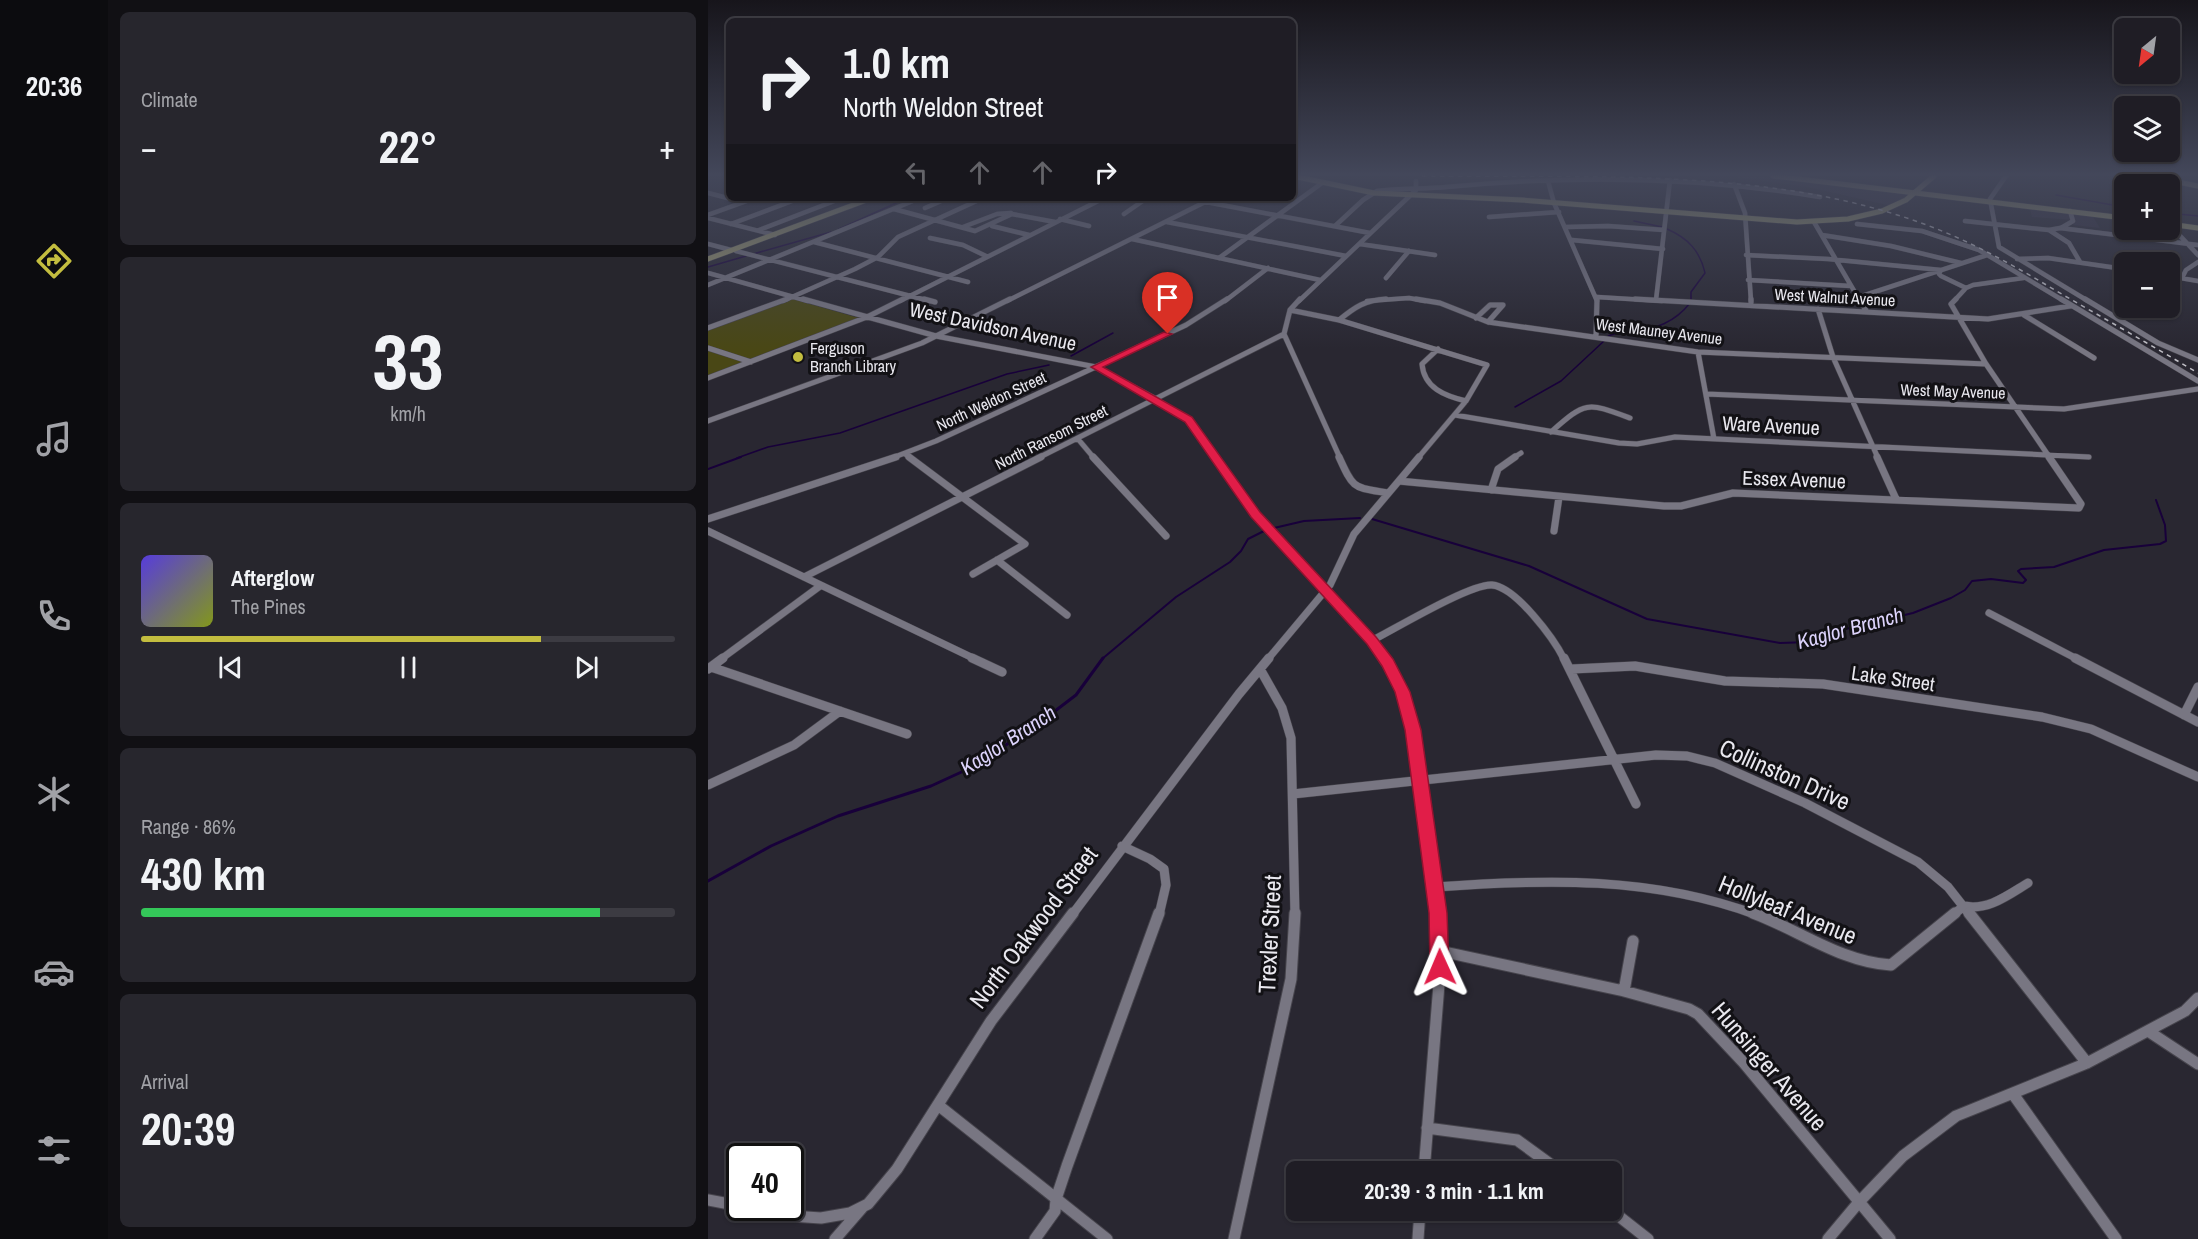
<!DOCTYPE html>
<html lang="en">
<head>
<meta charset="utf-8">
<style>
	body { margin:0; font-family:"Archivo Narrow",sans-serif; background:#27262d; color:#f1f3f6; height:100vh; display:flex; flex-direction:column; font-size:22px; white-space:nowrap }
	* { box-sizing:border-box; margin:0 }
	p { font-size:20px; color:#a1a2a7 }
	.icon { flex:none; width:33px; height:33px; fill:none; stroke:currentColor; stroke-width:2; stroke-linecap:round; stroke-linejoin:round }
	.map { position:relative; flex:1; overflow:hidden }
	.drawer { display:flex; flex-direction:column; gap:12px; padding:12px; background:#111014; width:600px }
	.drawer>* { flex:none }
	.hud { position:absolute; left:18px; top:18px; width:570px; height:183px; border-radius:9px; box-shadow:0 2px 4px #0004,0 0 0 2px #3c3b42; background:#1f1d25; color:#f1f3f6; overflow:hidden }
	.needle { width:39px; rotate:209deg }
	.tools { position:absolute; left:1406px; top:18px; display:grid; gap:12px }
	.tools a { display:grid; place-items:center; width:66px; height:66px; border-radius:9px; background:#1f1d25; box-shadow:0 2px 4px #0004,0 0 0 2px #3c3b42; font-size:30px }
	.speed { position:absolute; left:18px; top:1143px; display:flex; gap:12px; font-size:30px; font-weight:700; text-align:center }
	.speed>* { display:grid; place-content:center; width:78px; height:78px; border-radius:50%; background:#1f1d25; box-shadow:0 2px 4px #0004,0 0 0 2px #3c3b42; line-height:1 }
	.speed .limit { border:3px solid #111; border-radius:9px; background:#fff; color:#111 }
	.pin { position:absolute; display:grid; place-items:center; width:51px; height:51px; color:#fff; margin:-62px -26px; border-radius:50% 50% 50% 0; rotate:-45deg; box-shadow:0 0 6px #0007 }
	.pin .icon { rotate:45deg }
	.me { position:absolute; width:66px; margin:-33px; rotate:359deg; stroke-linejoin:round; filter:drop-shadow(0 0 4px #0008) }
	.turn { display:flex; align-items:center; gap:21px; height:126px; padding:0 18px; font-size:27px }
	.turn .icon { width:78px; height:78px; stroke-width:2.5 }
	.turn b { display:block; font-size:42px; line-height:51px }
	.lanes { display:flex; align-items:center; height:57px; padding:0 18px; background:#0003; justify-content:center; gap:30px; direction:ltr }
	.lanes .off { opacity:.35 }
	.big { font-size:45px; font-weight:700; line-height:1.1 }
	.drawer .widget { flex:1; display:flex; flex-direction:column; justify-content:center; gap:9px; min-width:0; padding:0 21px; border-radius:9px; background:#27262d }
	.drawer .dial { align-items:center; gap:0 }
	.dial b { font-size:78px; line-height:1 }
	.song { display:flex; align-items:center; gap:18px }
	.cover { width:72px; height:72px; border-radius:9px; background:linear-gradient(135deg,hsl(250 70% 55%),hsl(70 70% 35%)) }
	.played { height:6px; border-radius:3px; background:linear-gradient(90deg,#c3bd3f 75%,#3c3b42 75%) }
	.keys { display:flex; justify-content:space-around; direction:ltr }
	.heat { display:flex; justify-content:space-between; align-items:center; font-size:33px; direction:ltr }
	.charge { height:9px; border-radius:4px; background:linear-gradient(90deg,#34c759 86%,#3c3b42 0) }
	.trip { position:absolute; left:578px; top:1161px; width:336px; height:60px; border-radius:9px; background:#1f1d25; box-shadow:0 2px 4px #0004,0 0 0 2px #3c3b42; font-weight:700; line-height:60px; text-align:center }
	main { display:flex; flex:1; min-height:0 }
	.menu { display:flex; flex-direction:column; width:108px; justify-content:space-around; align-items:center; background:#0c0c0f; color:#a1a2a7 }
	.menu .icon { width:42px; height:42px }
	.menu .selected { color:#c3bd3f }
	.menu b { font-size:27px; color:#f1f3f6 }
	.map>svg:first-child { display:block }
	.built { fill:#332f3f }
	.green { fill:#494715 }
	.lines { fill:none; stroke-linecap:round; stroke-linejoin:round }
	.stream-far2 { stroke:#18003a; stroke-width:1.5 }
	.stream-far1 { stroke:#18003a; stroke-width:2 }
	.stream { stroke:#18003a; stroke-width:3 }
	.minor-far4-casing { stroke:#46444c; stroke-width:5 }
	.minor-far3-casing { stroke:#46444c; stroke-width:6 }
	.minor-far2-casing { stroke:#46444c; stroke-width:8 }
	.minor-far1-casing { stroke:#46444c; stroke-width:10 }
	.minor-casing { stroke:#46444c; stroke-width:13 }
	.major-casing { stroke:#46444c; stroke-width:6 }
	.minor-far4 { stroke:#787682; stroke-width:4.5 }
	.minor-far3 { stroke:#787682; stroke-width:5 }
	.minor-far2 { stroke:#787682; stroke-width:7 }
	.minor-far1 { stroke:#787682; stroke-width:9 }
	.minor { stroke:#787682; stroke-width:11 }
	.major { stroke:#9d9b72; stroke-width:5 }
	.rail { stroke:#c1c0c7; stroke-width:1.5; stroke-dasharray:4.5 4.5; stroke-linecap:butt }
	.route { fill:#e11d48; stroke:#92132f; stroke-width:1.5 }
	.poi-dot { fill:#c3bd3f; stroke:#121115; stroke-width:2 }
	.labels { text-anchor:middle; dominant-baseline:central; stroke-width:6; stroke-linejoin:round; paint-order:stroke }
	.far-street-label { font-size:16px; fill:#e9e8ef; stroke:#121115 }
	.far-poi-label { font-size:16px; fill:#e9e8ef; stroke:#121115; text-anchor:start }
	.street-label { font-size:20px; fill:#e9e8ef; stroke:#121115 }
	.water-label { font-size:21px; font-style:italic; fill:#dcd3fb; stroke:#121115 }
	.near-street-label { font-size:24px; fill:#e9e8ef; stroke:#121115 }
</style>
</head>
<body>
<main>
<nav class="menu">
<b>20:36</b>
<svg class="icon selected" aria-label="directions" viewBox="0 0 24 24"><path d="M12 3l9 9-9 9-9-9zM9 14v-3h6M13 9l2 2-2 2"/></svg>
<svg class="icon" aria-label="music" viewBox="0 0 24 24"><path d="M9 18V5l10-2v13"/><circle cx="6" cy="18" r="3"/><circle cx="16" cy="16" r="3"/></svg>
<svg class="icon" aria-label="phone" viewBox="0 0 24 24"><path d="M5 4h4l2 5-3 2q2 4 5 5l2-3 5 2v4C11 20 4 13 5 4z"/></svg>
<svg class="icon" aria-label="climate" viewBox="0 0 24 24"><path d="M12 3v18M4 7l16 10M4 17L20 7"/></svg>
<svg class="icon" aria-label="car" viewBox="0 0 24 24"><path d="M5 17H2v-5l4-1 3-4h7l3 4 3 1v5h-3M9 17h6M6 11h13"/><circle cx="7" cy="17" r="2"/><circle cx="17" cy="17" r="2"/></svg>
<svg class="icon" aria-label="filters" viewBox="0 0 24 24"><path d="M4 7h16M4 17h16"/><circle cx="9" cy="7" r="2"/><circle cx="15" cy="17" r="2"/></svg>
</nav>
<section class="drawer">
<div class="widget"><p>Climate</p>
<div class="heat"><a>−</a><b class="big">22°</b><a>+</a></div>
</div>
<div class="widget dial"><b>33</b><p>km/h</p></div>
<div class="widget">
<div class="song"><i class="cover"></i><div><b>Afterglow</b><p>The Pines</p></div></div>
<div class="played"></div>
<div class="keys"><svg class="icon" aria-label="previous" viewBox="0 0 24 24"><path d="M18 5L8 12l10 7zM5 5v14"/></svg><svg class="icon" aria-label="pause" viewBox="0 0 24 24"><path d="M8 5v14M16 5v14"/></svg><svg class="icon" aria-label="next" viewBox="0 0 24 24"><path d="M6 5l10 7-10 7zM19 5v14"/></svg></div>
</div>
<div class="widget"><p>Range · 86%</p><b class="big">430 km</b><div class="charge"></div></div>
<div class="widget"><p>Arrival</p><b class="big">20:39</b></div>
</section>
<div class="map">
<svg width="1490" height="1239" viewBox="0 0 1490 1239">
	<rect width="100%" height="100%" fill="#292731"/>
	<path class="built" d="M1020 176H1047L1201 195 1183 206 1100 187Z
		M1322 209 1385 217 1392 228 1365 225 1367 220 1324 217Z"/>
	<path class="green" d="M85 299 151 318 0 376V330Z"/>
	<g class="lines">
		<path class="stream-far2" d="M1348 195 1416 207
			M1461 213 1490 216
			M926 221 954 227
			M131 229 199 198
			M959 229C980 238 992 251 997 273L983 292V300
			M45 254 123 232
			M0 267 38 256
			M897 338C905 332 915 333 924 332 948 329 967 322 982 303
			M363 356 405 333
			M807 407 853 381 896 341
			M29 458 60 447 132 433 299 374 341 365"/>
		<path class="stream-far1" d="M0 469 33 457
			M664 519 821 566 939 619 1072 643 1102 642 1133 630 1205 613 1243 598 1257 590 1264 581 1283 579 1315 583 1318 580 1310 571 1313 569 1346 567 1396 550 1452 544 1458 541 1457 525 1448 500
			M566 528 596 521 652 518
			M394 659 468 597 522 562 533 551 540 539 556 531"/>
		<path class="stream" d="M0 881 63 846 130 816 223 786 260 769 326 727 368 695 395 658"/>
		<defs>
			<path id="minor-far4" d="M1298 176 1282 199 1291 247 1380 301
				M1470 176V179
				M840 181 846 203 889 301
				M1026 184 1037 213 1043 301
				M0 193 35 202
				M477 198 662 233
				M217 208 240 198
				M186 209 267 231 304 214 347 222
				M416 214 439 198
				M0 215 47 198
				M781 217 851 212
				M0 218 67 235
				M352 219 381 226
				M1257 221 1341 230 1352 228 1490 245
				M459 222 638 256
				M1106 222 1152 301
				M23 224 92 198
				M1149 224 1214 231 1271 250 1356 301
				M1461 224 1490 255
				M284 226 321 235
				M627 226 655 200 669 191C692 188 715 189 738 187 864 175 987 176 1112 197
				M255 227 289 214 303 213
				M858 227 900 226 956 230
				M1353 228 1365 221 1362 211
				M51 230 134 198
				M1341 230 1361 243 1372 262
				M1114 235 1183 246 1253 263
				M222 238 255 245 278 256
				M424 239 612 280
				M864 240 955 249
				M106 242 260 282
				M0 244 23 250
				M652 244 727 255
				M28 251 222 301
				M1038 255 1120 259 1233 270 1231 274 1233 276 1258 288
				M511 258 614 183
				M1309 259 1340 258 1416 269
				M0 273 100 301
				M1461 276 1490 281
				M678 278 701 251
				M1474 278 1478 270 1490 262
				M1040 280 1143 286
				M0 285 212 198
				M889 297 954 301
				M1151 297 1279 255
				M948 300 962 180
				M75 301 147 269 170 257 190 237 275 198
				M192 301 396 198
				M299 301 505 198
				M517 301 560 268
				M591 301 708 190V181
				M659 301 701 298 717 301
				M1246 301 1258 288 1265 285 1315 278"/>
			<path id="minor-far3" d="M95 299 228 336 388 367 448 399 480 420 508 458
				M216 299 227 302
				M708 299 732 303 780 322 990 352 1278 364
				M927 299 1280 319 1362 306
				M1043 299V305
				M1151 299 1159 312
				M1248 299 1243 304 1278 364 1342 458
				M1353 299 1490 381
				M1377 299 1450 343 1490 360
				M1110 309 1125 357 1170 458
				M582 310 631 320 779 365 758 401 710 458
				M1316 315 1386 358
				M768 318 782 305H795L780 322
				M631 320C647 307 657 300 678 299
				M0 328 79 299
				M576 334 632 458
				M888 337 889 299
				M0 348 43 362
				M730 349 714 364C716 388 737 396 758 401
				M990 352 1006 439
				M0 378 159 317 195 299
				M998 394 1356 409 1490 389
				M747 415 911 443 929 444 967 437 1381 457
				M0 421 214 343 302 299
				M843 432C878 401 879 402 922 418
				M370 439 386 458
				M197 454 203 458
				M184 458 228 441 478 325 519 299
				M330 458 576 334 582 310 592 299
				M805 458 813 453"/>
			<path id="minor-far2" d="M201 457 317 544 265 574
				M385 457 458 536
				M507 457 548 514 663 641 675 659
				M631 457C646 490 645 487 680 493
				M1169 457 1188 499
				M691 481 956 506H973L1025 493 1371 508 1373 504 1341 457
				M783 490 790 469 807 457
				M0 519 188 457
				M0 531 267 659
				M846 531 851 497
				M289 560 359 615
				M96 577 333 457
				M1281 613 1369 659
				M663 641C685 630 763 583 784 585 808 587 846 639 856 659
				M13 659 112 586
				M560 659 622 585 646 534 711 457"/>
			<path id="minor-far1" d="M264 658 294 672
				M674 658 691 684 703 720 730 915
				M856 658 928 804
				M1367 658 1490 722
				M3 667 199 734
				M0 669 15 658
				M552 669 574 708 583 738 587 915
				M864 669 927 666 1017 681 1115 684 1334 717 1383 729 1490 777
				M1476 715 1490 687
				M0 785 86 745 132 711
				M585 794 948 755 979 756 1007 763 1097 803 1210 862 1240 887 1262 915
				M414 846 442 859 456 869 458 885 451 915
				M727 887C837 879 944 876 1049 915
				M364 915 531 694 561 658
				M1245 915 1256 906C1280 911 1300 895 1320 883"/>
			<path id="minor" d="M1045 913C1091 930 1133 962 1183 965L1247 913
				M1261 913 1379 1063
				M732 951 916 991 981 1009 990 1014 1036 1063 1182 1239
				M916 991 925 941
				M1440 1031 1490 1064
				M1305 1094 1408 1239
				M230 1105 399 1239
				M719 1128 809 1140 853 1172
				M716 1172 731 984 730 913
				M0 1200 32 1206
				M40 1208 83 1216 113 1218 142 1213 160 1204 189 1169 283 1021 365 913
				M903 1210 940 1239
				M127 1239 154 1208
				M327 1239 347 1211 348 1199 359 1166 451 913
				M526 1239 583 979 587 913
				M710 1239 712 1210
				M1120 1239 1151 1202 1195 1156 1248 1116 1379 1063 1477 1011 1490 998"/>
			<path id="major" d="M585 176 666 193 814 200 1089 222 1140 219 1174 211 1198 200 1226 176
				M1065 176 1416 218
				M1441 176 1490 186
				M1461 224 1490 228
				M0 259 164 198"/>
		</defs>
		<use href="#minor-far4" class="minor-far4-casing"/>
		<use href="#minor-far3" class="minor-far3-casing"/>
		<use href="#minor-far2" class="minor-far2-casing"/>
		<use href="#minor-far1" class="minor-far1-casing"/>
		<use href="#minor" class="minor-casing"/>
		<use href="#major" class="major-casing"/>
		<use href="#minor-far4" class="minor-far4"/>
		<use href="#minor-far3" class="minor-far3"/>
		<use href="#minor-far2" class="minor-far2"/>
		<use href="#minor-far1" class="minor-far1"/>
		<use href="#minor" class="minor"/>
		<use href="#major" class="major"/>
		<path class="rail" d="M714 176C882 178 1070 166 1229 229 1274 247 1315 271 1357 296 1401 321 1446 347 1490 373"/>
	</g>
	<linearGradient id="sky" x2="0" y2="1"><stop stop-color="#17151b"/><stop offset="0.5" stop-color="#43475a"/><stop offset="1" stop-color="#43475a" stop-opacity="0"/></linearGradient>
	<rect width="1490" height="349" fill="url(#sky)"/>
	<path class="route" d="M456 332 464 334 395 367 484 417 552 512 668 637 685 659 702 692 713 730 739 913 741 967 738 974 732 977 725 974 722 967 721 913 697 730 687 692 674 666 659 644 543 517 477 422 383 367Z"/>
	<circle class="poi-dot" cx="90" cy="357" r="6"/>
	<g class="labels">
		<g class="far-street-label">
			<text transform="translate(1127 297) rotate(3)">West Walnut Avenue</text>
			<text transform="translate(951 331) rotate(7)">West Mauney Avenue</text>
			<text transform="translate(1245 391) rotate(2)">West May Avenue</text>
			<text transform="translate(283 401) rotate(-25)">North Weldon Street</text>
			<text transform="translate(343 437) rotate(-27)">North Ransom Street</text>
		</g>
		<g class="far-poi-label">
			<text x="102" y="348">Ferguson<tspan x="102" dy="18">Branch Library</tspan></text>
		</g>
		<g class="street-label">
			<text transform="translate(285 326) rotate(12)">West Davidson Avenue</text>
			<text transform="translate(1063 425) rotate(3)">Ware Avenue</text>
			<text transform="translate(1086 479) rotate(2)">Essex Avenue</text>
			<text transform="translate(1185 678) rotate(8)">Lake Street</text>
		</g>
		<g class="water-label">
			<text transform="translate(1142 628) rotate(-15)">Kaglor Branch</text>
			<text transform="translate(300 740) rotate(-33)">Kaglor Branch</text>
		</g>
		<g class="near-street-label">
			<text transform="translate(1077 774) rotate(24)">Collinston Drive</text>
			<text transform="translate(1080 909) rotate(22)">Hollyleaf Avenue</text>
			<text transform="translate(325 927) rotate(-53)">North Oakwood Street</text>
			<text transform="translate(561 934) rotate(-87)">Trexler Street</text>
			<text transform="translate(1062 1066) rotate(49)">Hunsinger Avenue</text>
		</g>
	</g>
</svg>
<div class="tools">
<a><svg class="needle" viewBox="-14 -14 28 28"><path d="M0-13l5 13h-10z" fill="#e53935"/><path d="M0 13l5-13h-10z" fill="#a1a2a7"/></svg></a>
<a><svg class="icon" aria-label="layers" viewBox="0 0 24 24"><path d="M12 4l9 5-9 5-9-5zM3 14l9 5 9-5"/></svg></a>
<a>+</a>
<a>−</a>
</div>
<div class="speed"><div class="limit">40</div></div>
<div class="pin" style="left:460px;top:334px;background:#d93025"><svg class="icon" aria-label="arrive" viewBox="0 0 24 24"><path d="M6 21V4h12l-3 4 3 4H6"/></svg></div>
<svg class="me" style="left:732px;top:967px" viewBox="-20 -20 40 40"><path d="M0-17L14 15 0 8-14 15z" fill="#e11d48" stroke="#fff" stroke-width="4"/></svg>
<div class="trip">20:39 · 3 min · 1.1 km</div>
<div class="hud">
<div class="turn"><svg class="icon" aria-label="right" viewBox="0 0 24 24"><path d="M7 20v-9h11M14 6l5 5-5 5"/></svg><div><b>1.0 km</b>North Weldon Street</div></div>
<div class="lanes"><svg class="icon off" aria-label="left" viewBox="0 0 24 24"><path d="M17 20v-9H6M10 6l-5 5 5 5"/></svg><svg class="icon off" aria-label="ahead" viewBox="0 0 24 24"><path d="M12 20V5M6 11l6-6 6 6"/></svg><svg class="icon off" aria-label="ahead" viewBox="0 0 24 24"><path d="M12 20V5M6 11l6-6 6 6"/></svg><svg class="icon" aria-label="right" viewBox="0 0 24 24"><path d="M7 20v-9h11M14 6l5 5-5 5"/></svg></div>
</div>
</div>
</main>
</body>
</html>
